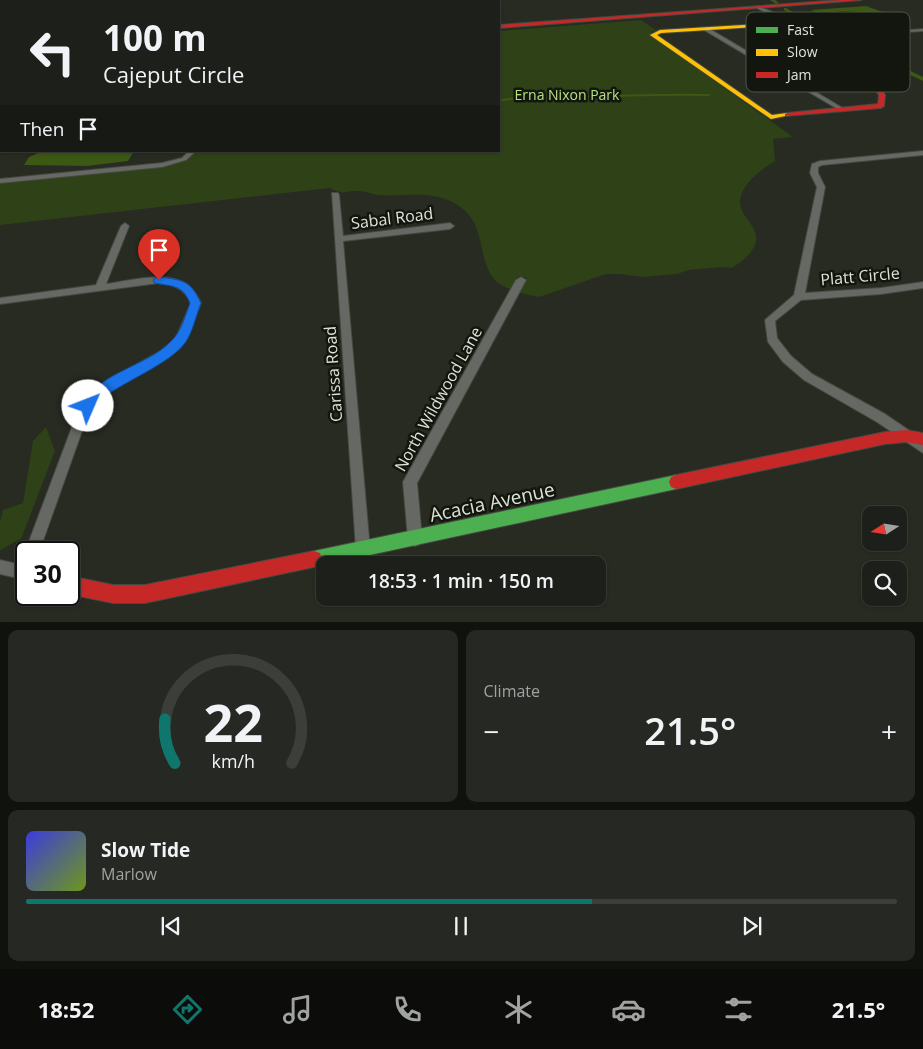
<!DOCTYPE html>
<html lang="en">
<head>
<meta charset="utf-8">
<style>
	body { margin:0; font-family:"Open Sans",sans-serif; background:#252823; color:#f1f3f6; height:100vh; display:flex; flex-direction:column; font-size:19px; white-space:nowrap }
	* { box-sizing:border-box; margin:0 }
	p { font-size:16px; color:#a0a3a2 }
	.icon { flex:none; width:28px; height:28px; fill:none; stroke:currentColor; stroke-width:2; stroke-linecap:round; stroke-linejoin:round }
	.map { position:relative; height:622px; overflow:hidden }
	.drawer { display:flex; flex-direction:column; gap:8px; padding:8px; background:#10120e; flex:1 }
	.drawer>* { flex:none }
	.top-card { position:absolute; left:0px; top:0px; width:500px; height:152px; box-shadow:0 1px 4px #0004,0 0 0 1px #3b3e39; background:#1d201a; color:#f1f3f6; overflow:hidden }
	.needle { width:32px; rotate:258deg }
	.controls { position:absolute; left:862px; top:506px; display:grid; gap:10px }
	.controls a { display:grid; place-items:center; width:45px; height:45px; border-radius:10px; background:#1d201a; box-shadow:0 1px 4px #0004,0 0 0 1px #3b3e39; font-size:25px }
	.speed { position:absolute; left:15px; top:541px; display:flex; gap:10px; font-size:25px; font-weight:700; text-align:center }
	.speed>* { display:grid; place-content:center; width:65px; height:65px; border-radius:50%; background:#1d201a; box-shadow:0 1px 4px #0004,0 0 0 1px #3b3e39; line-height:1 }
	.speed .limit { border:2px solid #111; border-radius:8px; background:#fff; color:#111 }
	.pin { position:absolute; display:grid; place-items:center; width:42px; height:42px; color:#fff; margin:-51px -21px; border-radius:50% 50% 50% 0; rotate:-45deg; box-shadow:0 0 5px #0007 }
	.pin .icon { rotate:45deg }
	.me { position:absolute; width:55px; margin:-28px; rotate:46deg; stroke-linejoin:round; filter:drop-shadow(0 0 4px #0008) }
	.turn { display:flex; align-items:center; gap:18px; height:105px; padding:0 20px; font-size:22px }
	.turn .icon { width:65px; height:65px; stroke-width:2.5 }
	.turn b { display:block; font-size:35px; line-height:42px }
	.then { display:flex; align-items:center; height:48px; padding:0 20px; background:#0003; gap:10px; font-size:19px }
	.big { font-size:38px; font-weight:600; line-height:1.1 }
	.drawer .tile { flex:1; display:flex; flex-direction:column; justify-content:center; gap:8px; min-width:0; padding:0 18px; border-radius:10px; background:#252823 }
	.drawer .dial { align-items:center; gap:0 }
	.dial svg { height:130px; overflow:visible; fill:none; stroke:#3b3e39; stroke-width:7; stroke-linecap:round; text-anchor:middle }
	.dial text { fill:#f1f3f6; stroke:none }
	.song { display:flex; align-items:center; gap:15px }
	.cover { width:60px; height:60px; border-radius:8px; background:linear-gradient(135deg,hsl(240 70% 55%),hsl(80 70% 35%)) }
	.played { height:5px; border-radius:2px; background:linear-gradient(90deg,#0f766e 65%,#3b3e39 65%) }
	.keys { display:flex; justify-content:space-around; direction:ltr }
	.heat { display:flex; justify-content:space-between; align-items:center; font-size:28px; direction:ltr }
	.drawer .tiles { flex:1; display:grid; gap:8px; grid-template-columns:1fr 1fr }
	.tile:last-child { grid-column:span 2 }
	.trip { position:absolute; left:316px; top:556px; width:290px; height:50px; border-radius:10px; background:#1d201a; box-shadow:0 1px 4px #0004,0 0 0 1px #3b3e39; font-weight:600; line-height:50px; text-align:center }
	.tab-bar { display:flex; height:80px; justify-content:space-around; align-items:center; background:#0c0d0a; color:#a0a3a2 }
	.tab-bar .icon { width:35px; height:35px }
	.tab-bar .on { color:#0f766e }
	.tab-bar b { font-size:22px; color:#f1f3f6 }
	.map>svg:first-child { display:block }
	.green { fill:#2e4117 }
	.water { fill:#3c5813 }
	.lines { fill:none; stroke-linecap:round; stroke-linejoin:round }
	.stream { stroke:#3c5813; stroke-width:2 }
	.canal { fill:#3c5813; fill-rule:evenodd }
	.street-casing { stroke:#454941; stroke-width:2 }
	.fast-casing { stroke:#454941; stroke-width:2 }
	.slow-casing { stroke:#454941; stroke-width:2 }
	.jam-casing { stroke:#454941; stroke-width:2 }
	.street { fill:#666963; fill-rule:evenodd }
	.fast { fill:#4caf50; fill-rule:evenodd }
	.slow { fill:#ffc107; fill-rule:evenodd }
	.jam { fill:#c62828; fill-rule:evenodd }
	.route { fill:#1a73e8; stroke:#114b97 }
	.labels { text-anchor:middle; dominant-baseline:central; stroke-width:5; stroke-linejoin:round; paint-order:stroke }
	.far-park-label { font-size:14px; fill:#b4e380; stroke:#12160e }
	.street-label { font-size:16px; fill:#dde3d8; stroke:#12160e }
	.near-street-label { font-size:19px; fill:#dde3d8; stroke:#12160e }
	.key { fill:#12160e; stroke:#4f544b; stroke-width:1 }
	.key-label { font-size:14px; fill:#dde3d8 }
</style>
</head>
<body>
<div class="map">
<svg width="923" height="622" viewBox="0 0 923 622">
	<rect width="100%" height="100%" fill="#272b22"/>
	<path class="green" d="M641 20 657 31H652L651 35 793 137 773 139 775 161C761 169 735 189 741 208 744 217 752 223 755 232 761 248 744 260 732 268L722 267 689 270 677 274 643 277 620 274H606L539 297 520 293 527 278 518 276 510 289C506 287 500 285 497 282 474 260 490 222 454 203 429 190 405 197 378 195 372 194 365 191 359 191 345 190 343 196 330 188L0 225V183L161 166 185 161 197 151H499V31Z
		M46 427 55 451 21 539 0 550V522L3 510 23 503 33 441Z"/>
	<path class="water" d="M866 6 885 13C871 15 859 11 846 11 834 11 821 16 811 10Z
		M43 151H134L128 161 87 166 24 165 29 157Z"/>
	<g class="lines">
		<path class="stream" d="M499 101C518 96 537 99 556 98 607 96 658 94 709 95"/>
		<path class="canal" d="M770 0H775L779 3 776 4Z
			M784 8H786L825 31 923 77V81L821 33 784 10Z"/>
		<defs>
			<path id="street" d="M757 6 775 13 780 21 775 25H771V23L776 21 771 15 757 8Z
				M704 28H708L846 110 841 111 704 30Z
				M923 29V31L846 36 844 35Z
				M1 57V61L0 62V58Z
				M189 151H196L186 160 162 167 0 183V179L162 163 182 158Z
				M923 151V155L822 165 818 167V173L825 187 805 293 881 288 923 282V288L881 294 801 300 775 321 777 338 791 356 812 374 885 414 923 440V453L877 422 804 380 783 362 768 342 765 320 794 295 817 187 810 173 812 164 820 161Z
				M332 193H338L339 195 343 236 450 223 454 226 450 229 343 241 370 550 368 555 363 557 358 555 356 550Z
				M125 223 129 226 106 284C129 281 171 269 190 287 195 291 198 297 201 303L184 343 169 357 120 384 99 400 87 417 39 552H26V556L25 552 78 411 91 394 112 378 161 351 176 338 191 303C184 288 174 285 159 283L0 304V298L96 285 121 226Z
				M521 277 526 280 417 483 422 539 420 544 415 546 410 544 408 539 403 482 516 280Z
				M0 560 26 566V580L0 574Z"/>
			<path id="fast" d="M0 63H1V67H0Z
				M676 475 681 477 683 482 681 487 676 489 314 567 308 565 306 559 308 553 314 551Z"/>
			<path id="slow" d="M775 23 773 26 661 33 657 35 772 115 787 113 790 115 771 119 650 35 660 30Z"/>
			<path id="jam" d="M841 0H861L499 28V25Z
				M757 24H761L880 87 885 95 884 106 881 108 785 116V114L787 113 878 104 879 95 875 89 757 26Z
				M906 430 923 433V445L906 442 885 444 676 489 671 487 669 482 671 477 676 475 885 432Z
				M314 551 320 553 322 559 320 565 314 567 145 603H113L69 594V576L113 585H145Z"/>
		</defs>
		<use href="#street" class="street-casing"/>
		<use href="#fast" class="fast-casing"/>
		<use href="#slow" class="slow-casing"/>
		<use href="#jam" class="jam-casing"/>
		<use href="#street" class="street"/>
		<use href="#fast" class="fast"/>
		<use href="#slow" class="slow"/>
		<use href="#jam" class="jam"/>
	</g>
	<path class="route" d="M159 277C183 280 190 280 201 303 196 315 193 332 185 343 169 364 127 380 104 397 97 402 94 413 84 410L82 406C99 370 150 367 174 338 182 329 186 314 190 303 182 284 173 287 155 283L153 280 155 278Z"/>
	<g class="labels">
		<g class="far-park-label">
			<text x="567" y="94">Erna Nixon Park</text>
		</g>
		<g class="street-label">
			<text transform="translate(392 218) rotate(-7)">Sabal Road</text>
			<text transform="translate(860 276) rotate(-5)">Platt Circle</text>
			<text transform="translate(333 374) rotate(-94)">Carissa Road</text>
			<text transform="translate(438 399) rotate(-61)">North Wildwood Lane</text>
		</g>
		<g class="near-street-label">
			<text transform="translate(492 502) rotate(-12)">Acacia Avenue</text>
		</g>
	</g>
	<rect x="746" y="12" width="164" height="80" rx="8" class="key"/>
	<rect x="756" y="27" width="22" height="6" fill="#4caf50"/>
	<rect x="756" y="49" width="22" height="7" fill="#ffc107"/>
	<rect x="756" y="72" width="22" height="6" fill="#c62828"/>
	<g class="key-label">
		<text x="787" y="35">Fast</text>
		<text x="787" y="57">Slow</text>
		<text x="787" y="80">Jam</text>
	</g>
</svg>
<div class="controls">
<a><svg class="needle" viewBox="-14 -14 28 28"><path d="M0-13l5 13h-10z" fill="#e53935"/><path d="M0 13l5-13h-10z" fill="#a0a3a2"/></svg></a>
<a><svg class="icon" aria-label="search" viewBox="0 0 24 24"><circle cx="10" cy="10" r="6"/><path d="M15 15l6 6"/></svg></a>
</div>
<div class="speed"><div class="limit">30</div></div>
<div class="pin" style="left:159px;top:280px;background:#d93025"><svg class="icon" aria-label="arrive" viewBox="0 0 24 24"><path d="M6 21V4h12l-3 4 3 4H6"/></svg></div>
<svg class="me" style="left:88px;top:406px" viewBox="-20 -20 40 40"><circle r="19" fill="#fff"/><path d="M0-13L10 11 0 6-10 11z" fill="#1a73e8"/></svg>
<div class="trip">18:53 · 1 min · 150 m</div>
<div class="top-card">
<div class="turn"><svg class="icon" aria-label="left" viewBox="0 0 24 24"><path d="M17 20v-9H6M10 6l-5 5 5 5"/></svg><div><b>100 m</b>Cajeput Circle</div></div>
<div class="then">Then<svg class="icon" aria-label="arrive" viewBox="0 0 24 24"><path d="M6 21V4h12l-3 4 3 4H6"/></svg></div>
</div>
</div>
<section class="drawer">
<div class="tiles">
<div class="tile dial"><svg viewBox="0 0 100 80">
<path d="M14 69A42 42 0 1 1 86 69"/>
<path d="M14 69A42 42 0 0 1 8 42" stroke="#0f766e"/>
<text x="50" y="56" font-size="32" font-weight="700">22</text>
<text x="50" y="72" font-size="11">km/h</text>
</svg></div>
<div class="tile"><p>Climate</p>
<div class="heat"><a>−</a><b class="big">21.5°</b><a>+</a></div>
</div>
<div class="tile">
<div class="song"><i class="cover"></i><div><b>Slow Tide</b><p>Marlow</p></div></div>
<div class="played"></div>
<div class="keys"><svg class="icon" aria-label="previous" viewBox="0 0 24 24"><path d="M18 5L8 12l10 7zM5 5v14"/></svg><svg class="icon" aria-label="pause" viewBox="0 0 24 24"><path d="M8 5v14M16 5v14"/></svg><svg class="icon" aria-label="next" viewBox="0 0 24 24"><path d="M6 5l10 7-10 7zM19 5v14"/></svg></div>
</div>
</div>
</section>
<nav class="tab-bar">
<b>18:52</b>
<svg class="icon on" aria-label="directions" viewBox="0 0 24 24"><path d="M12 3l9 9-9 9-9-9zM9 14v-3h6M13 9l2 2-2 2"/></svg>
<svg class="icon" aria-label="music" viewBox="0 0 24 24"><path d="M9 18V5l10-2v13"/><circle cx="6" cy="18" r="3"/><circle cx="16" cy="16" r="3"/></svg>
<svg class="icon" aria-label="phone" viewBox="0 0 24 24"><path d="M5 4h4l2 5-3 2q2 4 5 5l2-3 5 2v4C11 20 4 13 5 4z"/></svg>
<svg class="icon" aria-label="climate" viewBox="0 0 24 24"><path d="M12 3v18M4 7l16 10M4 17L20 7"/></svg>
<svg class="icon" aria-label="car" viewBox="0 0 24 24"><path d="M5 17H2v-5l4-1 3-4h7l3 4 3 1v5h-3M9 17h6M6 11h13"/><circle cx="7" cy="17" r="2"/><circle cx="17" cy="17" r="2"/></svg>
<svg class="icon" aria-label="filters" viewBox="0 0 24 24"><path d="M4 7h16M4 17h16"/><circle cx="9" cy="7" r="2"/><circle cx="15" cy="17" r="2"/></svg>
<b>21.5°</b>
</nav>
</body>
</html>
